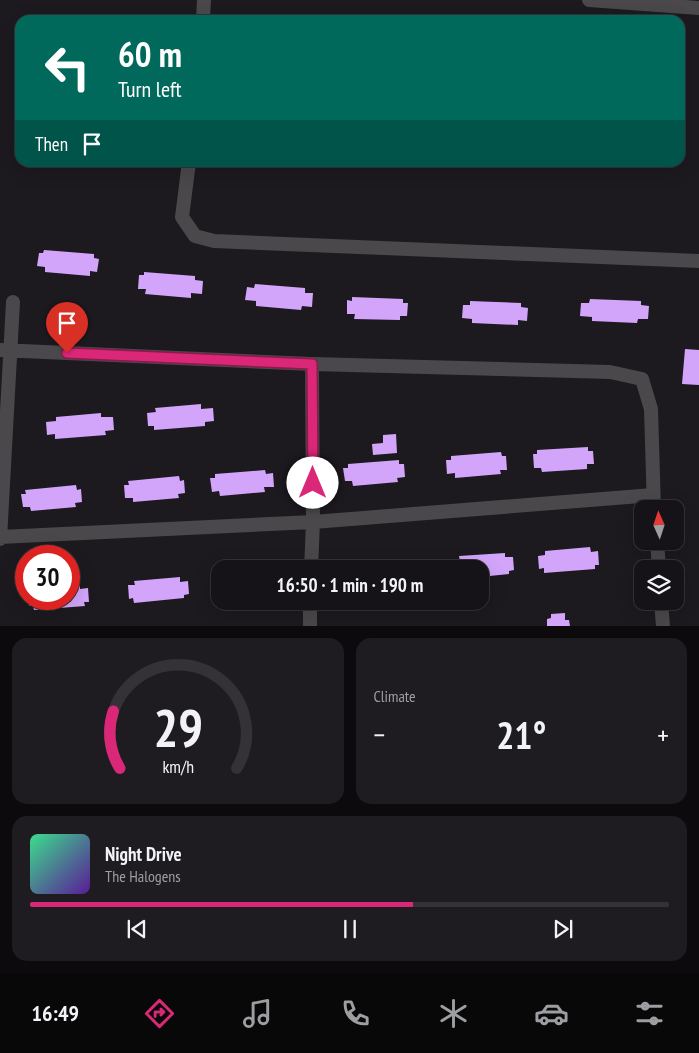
<!DOCTYPE html>
<html lang="en">
<head>
<meta charset="utf-8">
<style>
	body { margin:0; font-family:"PT Sans Narrow",sans-serif; background:#1e1c20; color:#f1f3f6; height:100vh; display:flex; flex-direction:column; font-size:19px; white-space:nowrap }
	* { box-sizing:border-box; margin:0 }
	p { font-size:16px; color:#9d9ea1 }
	.icon { flex:none; width:28px; height:28px; fill:none; stroke:currentColor; stroke-width:2; stroke-linecap:round; stroke-linejoin:round }
	.map { position:relative; height:626px; overflow:hidden }
	.panel { display:flex; flex-direction:column; gap:12px; padding:12px; background:#0c0a0d; flex:1 }
	.panel>* { flex:none }
	.banner { position:absolute; left:15px; top:15px; width:670px; height:152px; border-radius:15px; box-shadow:0 5px 20px #0002,0 0 0 1px #343236; background:#00695c; color:#fff; overflow:hidden }
	.needle { width:32px; rotate:357deg }
	.tools { position:absolute; left:634px; top:500px; display:grid; gap:10px }
	.tools a { display:grid; place-items:center; width:50px; height:50px; border-radius:10px; background:#151317; box-shadow:0 5px 20px #0002,0 0 0 1px #343236; font-size:25px }
	.speed { position:absolute; left:15px; top:545px; display:flex; gap:10px; font-size:25px; font-weight:700; text-align:center }
	.speed>* { display:grid; place-content:center; width:65px; height:65px; border-radius:50%; background:#151317; box-shadow:0 5px 20px #0002,0 0 0 1px #343236; line-height:1 }
	.speed .limit { border:8px solid #d22; background:#fff; color:#111 }
	.pin { position:absolute; display:grid; place-items:center; width:42px; height:42px; color:#fff; margin:-51px -21px; border-radius:50% 50% 50% 0; rotate:-45deg; box-shadow:0 0 5px #0007 }
	.pin .icon { rotate:45deg }
	.me { position:absolute; width:55px; margin:-28px; rotate:0deg; stroke-linejoin:round; filter:drop-shadow(0 0 4px #0008) }
	.turn { display:flex; align-items:center; gap:18px; height:105px; padding:0 20px; font-size:22px }
	.turn .icon { width:65px; height:65px; stroke-width:2.5 }
	.turn b { display:block; font-size:35px; line-height:42px }
	.then { display:flex; align-items:center; height:48px; padding:0 20px; background:#0003; gap:10px; font-size:19px }
	.big { font-size:38px; font-weight:700; line-height:1.1 }
	.panel .tile { flex:1; display:flex; flex-direction:column; justify-content:center; gap:8px; min-width:0; padding:0 18px; border-radius:15px; background:#1e1c20 }
	.panel .dial { align-items:center; gap:0 }
	.dial svg { height:130px; overflow:visible; fill:none; stroke:#343236; stroke-width:7; stroke-linecap:round; text-anchor:middle }
	.dial text { fill:#f1f3f6; stroke:none }
	.song { display:flex; align-items:center; gap:15px }
	.cover { width:60px; height:60px; border-radius:8px; background:linear-gradient(135deg,hsl(150 70% 55%),hsl(270 70% 35%)) }
	.played { height:5px; border-radius:2px; background:linear-gradient(90deg,#db2777 60%,#343236 60%) }
	.keys { display:flex; justify-content:space-around; direction:ltr }
	.heat { display:flex; justify-content:space-between; align-items:center; font-size:28px; direction:ltr }
	.panel .tiles { flex:1; display:grid; gap:12px; grid-template-columns:1fr 1fr }
	.tile:last-child { grid-column:span 2 }
	.trip { position:absolute; left:211px; top:560px; width:278px; height:50px; border-radius:15px; background:#151317; box-shadow:0 5px 20px #0002,0 0 0 1px #343236; font-weight:700; line-height:50px; text-align:center }
	.tab-bar { display:flex; height:80px; justify-content:space-around; align-items:center; background:#080809; color:#9d9ea1 }
	.tab-bar .icon { width:35px; height:35px }
	.tab-bar .on { color:#db2777 }
	.tab-bar b { font-size:22px; color:#f1f3f6 }
	.map>svg:first-child { display:block }
	.building { fill:#d2a5fa }
	.lines { fill:none; stroke-linecap:round; stroke-linejoin:round }
	.street { stroke:#4a484b; stroke-width:14 }
	.route-casing { stroke:#8e194d; stroke-width:12 }
	.route { stroke:#db2777; stroke-width:9 }
</style>
</head>
<body>
<div class="map">
<svg width="699" height="626" viewBox="0 0 699 626">
	<rect width="100%" height="100%" fill="#1c191f"/>
	<path class="building" d="M44 250 94 254V258L99 259 97 272 90 271V276L45 272V267L37 266 39 253H43Z
		M144 272 195 276V280L203 281 202 294 191 293V298L145 294 146 289H138L139 275H144Z
		M255 284 305 288V293H313L312 307 302 306 301 310 256 306V301L245 300 247 287 254 288Z
		M352 297 403 299V303H408L407 316H400V320L354 319 355 314H347V300L352 301Z
		M590 299 641 301V305L649 306 648 319H638L637 323 592 321V317L580 316 581 303H589Z
		M470 301 521 303V307L528 308 527 321 518 320V325L472 323V319L462 318 463 305H470Z
		M685 349 699 350V385L682 384Z
		M201 404V409L213 408 214 421 205 422V426L154 430V426H148L147 413 156 412 155 408Z
		M101 413V417H113L114 430 105 431 106 435 55 439V434L47 435 46 422 56 421V417Z
		M396 434 397 453 373 455 372 444 383 443V435Z
		M588 447V451H593L594 464H587V469L542 472 541 468H534L533 454H537V450Z
		M501 452 502 456H506L507 470H500L501 474 455 478V473L447 474 446 460H451V456Z
		M399 460V464H404L405 477 397 478 398 482 353 486 352 481H345L343 468H348V464Z
		M265 470 266 474 273 473 274 487H264L265 492 220 496 219 491 212 492 210 478H215V474Z
		M179 476 180 481 184 480 185 493 178 494 179 498 133 502V498H125L124 485H129L128 481Z
		M76 485 77 490 81 489 82 502 75 503 76 507 31 511 30 507H23L21 494H26L25 490Z
		M590 547 591 552 598 551 599 565H595V569L544 573V568L539 569 538 556 545 555V551Z
		M505 553V557H513L514 570 509 571V574L480 577V569H453V561H460L459 556Z
		M402 561V565H410V569H357V565Z
		M180 577V582L188 581 189 594 184 595V598L134 603 133 598 129 599 128 585H135L134 581Z
		M80 585V589L88 588 89 602H84L85 606 34 610 33 606H29L28 599H69V586Z
		M565 613V620H569L570 626H547V619L551 618V614Z"/>
	<g class="lines">
		<path class="street" d="M589 0 699 8
			M203 20 204 0
			M189 162 182 217 195 236 214 241 699 261
			M0 350 312 364 610 372 642 379 651 409 654 509
			M0 537 313 522 653 495
			M0 539 13 302
			M657 541 659 569
			M311 569 313 522 312 364
			M661 601 663 626
			M310 626V601"/>
	</g>
	<g class="lines">
		<defs>
			<path id="route" d="M67 353 312 364 313 483"/>
		</defs>
		<use href="#route" class="route-casing"/>
		<use href="#route" class="route"/>
	</g>
</svg>
<div class="tools">
<a><svg class="needle" viewBox="-14 -14 28 28"><path d="M0-13l5 13h-10z" fill="#e53935"/><path d="M0 13l5-13h-10z" fill="#9d9ea1"/></svg></a>
<a><svg class="icon" aria-label="layers" viewBox="0 0 24 24"><path d="M12 4l9 5-9 5-9-5zM3 14l9 5 9-5"/></svg></a>
</div>
<div class="speed"><div class="limit">30</div></div>
<div class="pin" style="left:67px;top:353px;background:#d93025"><svg class="icon" aria-label="arrive" viewBox="0 0 24 24"><path d="M6 21V4h12l-3 4 3 4H6"/></svg></div>
<svg class="me" style="left:313px;top:483px" viewBox="-20 -20 40 40"><circle r="19" fill="#fff"/><path d="M0-13L10 11 0 6-10 11z" fill="#db2777"/></svg>
<div class="trip">16:50 · 1 min · 190 m</div>
<div class="banner">
<div class="turn"><svg class="icon" aria-label="left" viewBox="0 0 24 24"><path d="M17 20v-9H6M10 6l-5 5 5 5"/></svg><div><b>60 m</b>Turn left</div></div>
<div class="then">Then<svg class="icon" aria-label="arrive" viewBox="0 0 24 24"><path d="M6 21V4h12l-3 4 3 4H6"/></svg></div>
</div>
</div>
<section class="panel">
<div class="tiles">
<div class="tile dial"><svg viewBox="0 0 100 80">
<path d="M14 69A42 42 0 1 1 86 69"/>
<path d="M14 69A42 42 0 0 1 10 34" stroke="#db2777"/>
<text x="50" y="56" font-size="32" font-weight="700">29</text>
<text x="50" y="72" font-size="11">km/h</text>
</svg></div>
<div class="tile"><p>Climate</p>
<div class="heat"><a>−</a><b class="big">21°</b><a>+</a></div>
</div>
<div class="tile">
<div class="song"><i class="cover"></i><div><b>Night Drive</b><p>The Halogens</p></div></div>
<div class="played"></div>
<div class="keys"><svg class="icon" aria-label="previous" viewBox="0 0 24 24"><path d="M18 5L8 12l10 7zM5 5v14"/></svg><svg class="icon" aria-label="pause" viewBox="0 0 24 24"><path d="M8 5v14M16 5v14"/></svg><svg class="icon" aria-label="next" viewBox="0 0 24 24"><path d="M6 5l10 7-10 7zM19 5v14"/></svg></div>
</div>
</div>
</section>
<nav class="tab-bar">
<b>16:49</b>
<svg class="icon on" aria-label="directions" viewBox="0 0 24 24"><path d="M12 3l9 9-9 9-9-9zM9 14v-3h6M13 9l2 2-2 2"/></svg>
<svg class="icon" aria-label="music" viewBox="0 0 24 24"><path d="M9 18V5l10-2v13"/><circle cx="6" cy="18" r="3"/><circle cx="16" cy="16" r="3"/></svg>
<svg class="icon" aria-label="phone" viewBox="0 0 24 24"><path d="M5 4h4l2 5-3 2q2 4 5 5l2-3 5 2v4C11 20 4 13 5 4z"/></svg>
<svg class="icon" aria-label="climate" viewBox="0 0 24 24"><path d="M12 3v18M4 7l16 10M4 17L20 7"/></svg>
<svg class="icon" aria-label="car" viewBox="0 0 24 24"><path d="M5 17H2v-5l4-1 3-4h7l3 4 3 1v5h-3M9 17h6M6 11h13"/><circle cx="7" cy="17" r="2"/><circle cx="17" cy="17" r="2"/></svg>
<svg class="icon" aria-label="filters" viewBox="0 0 24 24"><path d="M4 7h16M4 17h16"/><circle cx="9" cy="7" r="2"/><circle cx="15" cy="17" r="2"/></svg>
</nav>
</body>
</html>
